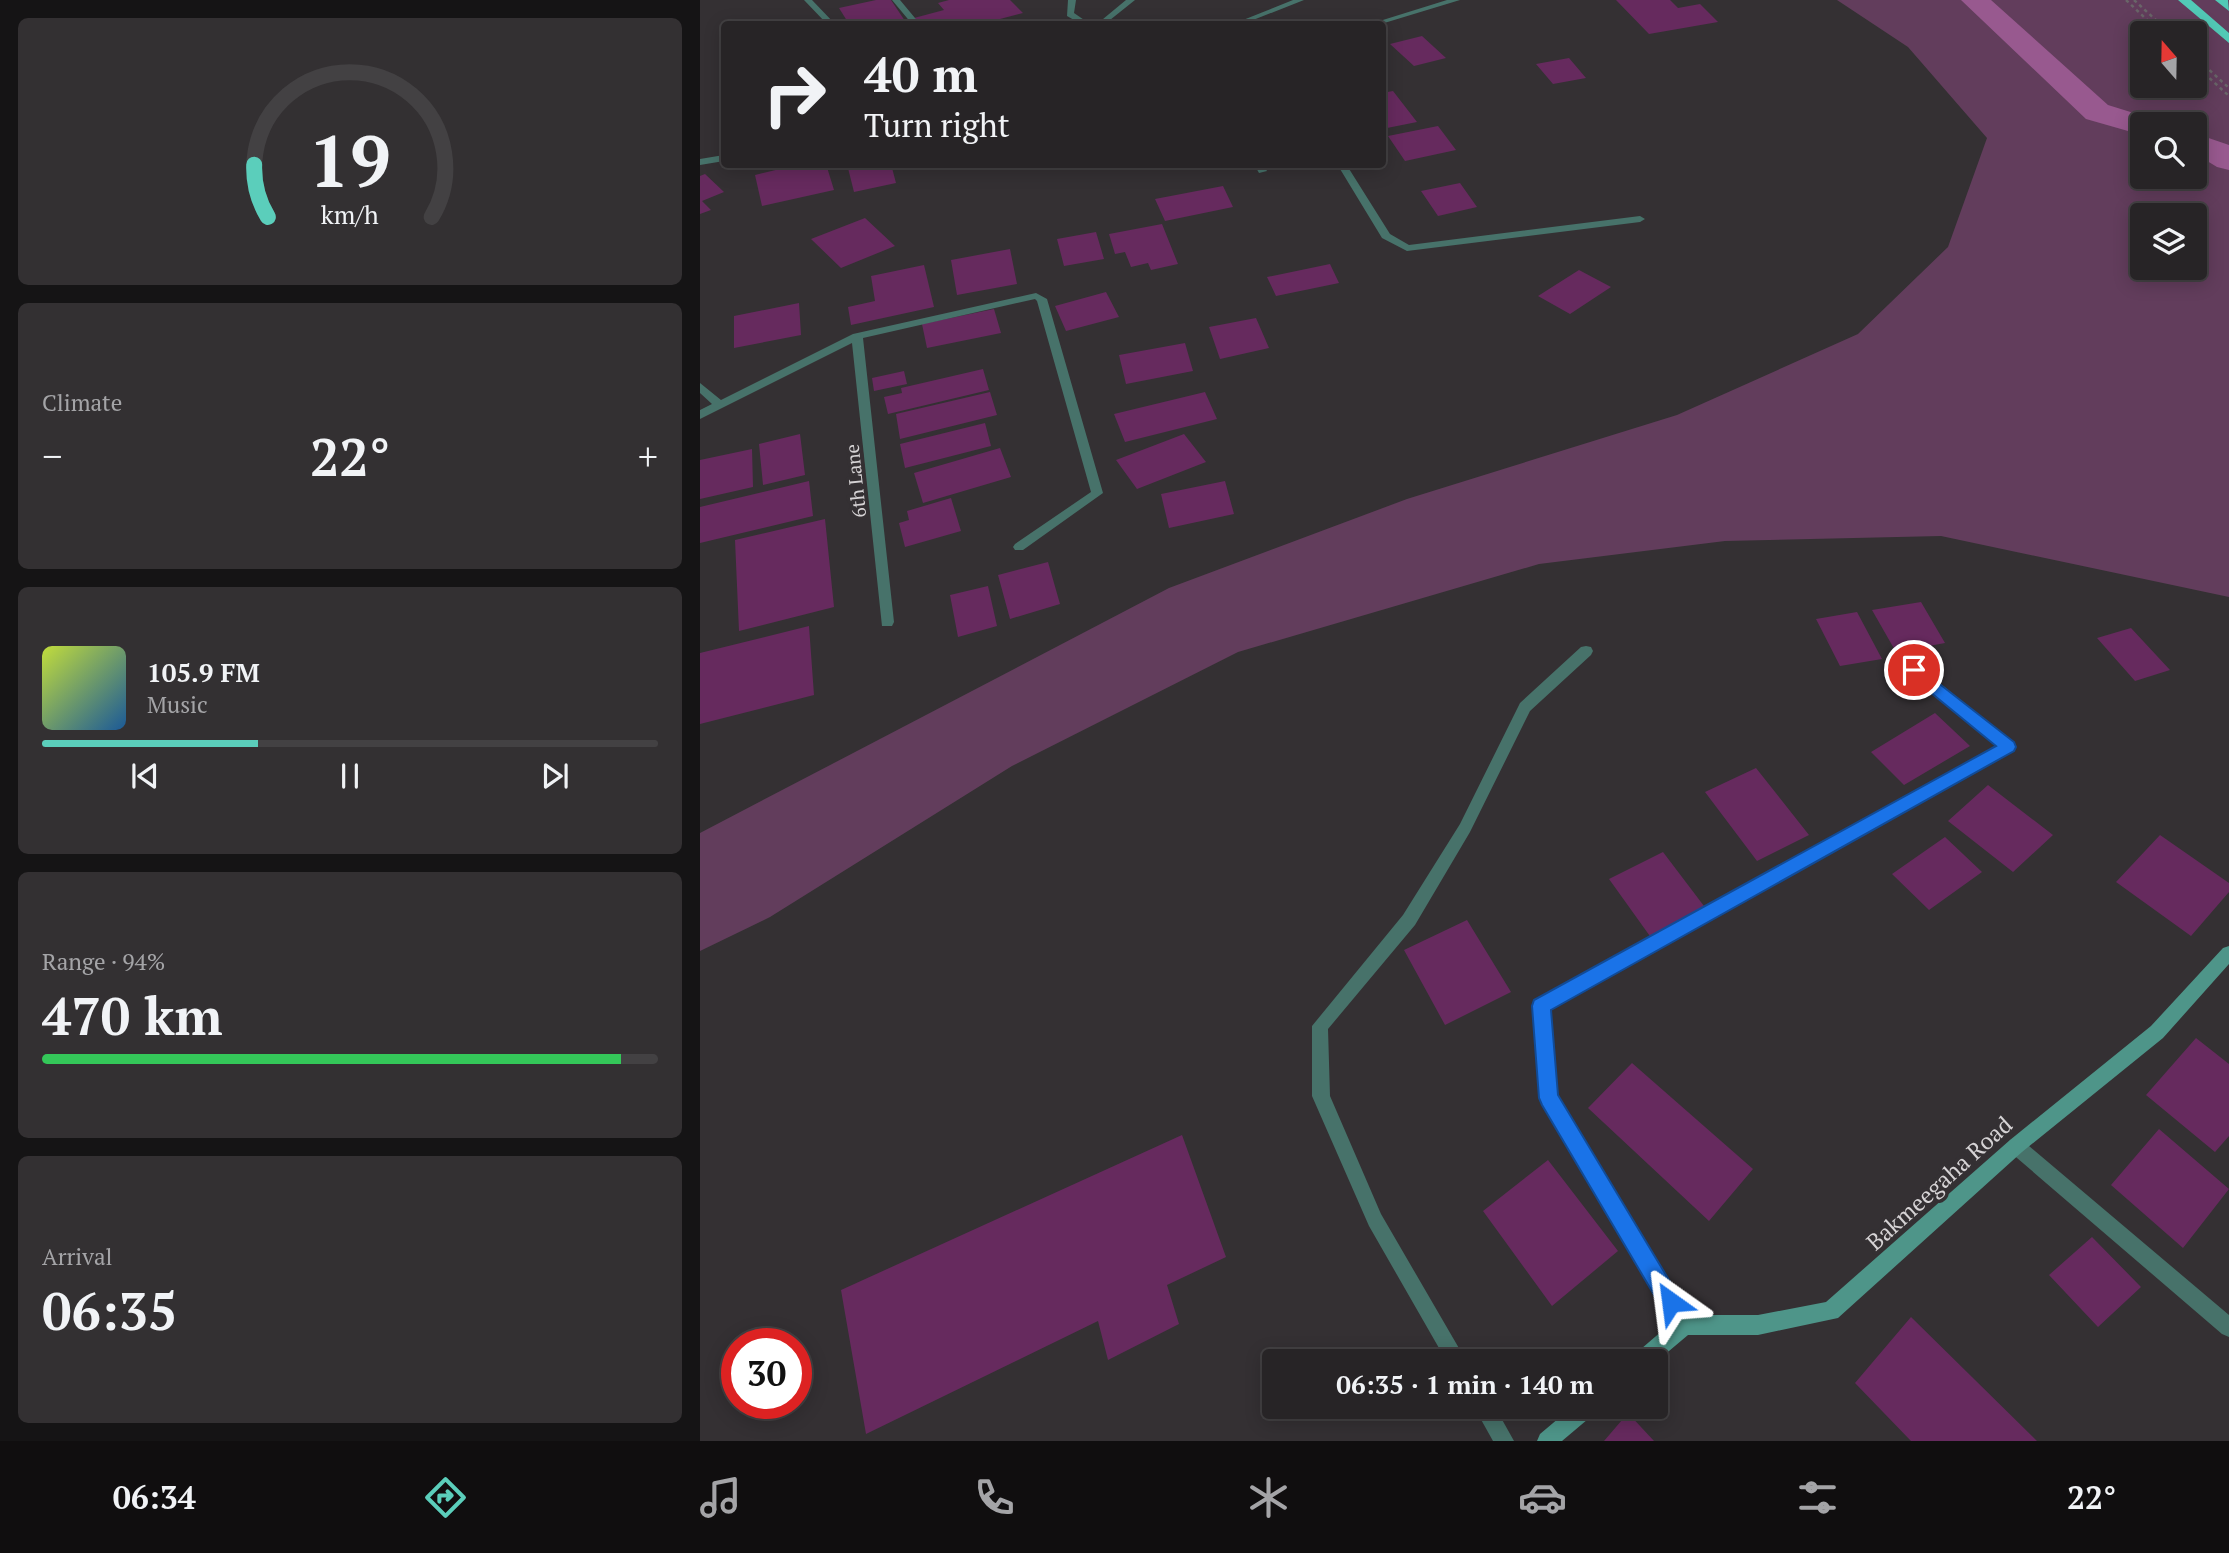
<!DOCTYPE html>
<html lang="en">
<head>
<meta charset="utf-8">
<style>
	body { margin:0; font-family:"PT Serif",serif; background:#333032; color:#f1f3f6; height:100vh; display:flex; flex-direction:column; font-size:26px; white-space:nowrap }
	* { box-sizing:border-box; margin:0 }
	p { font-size:23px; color:#a4a4a7 }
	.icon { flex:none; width:38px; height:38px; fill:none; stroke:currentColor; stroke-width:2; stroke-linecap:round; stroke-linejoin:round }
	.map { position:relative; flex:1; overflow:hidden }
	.side { display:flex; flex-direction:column; gap:18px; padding:18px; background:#151415; width:700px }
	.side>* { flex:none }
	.top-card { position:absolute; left:21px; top:21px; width:665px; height:147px; border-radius:7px; box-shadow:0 4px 18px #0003,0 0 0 2px #434143; background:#272426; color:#f1f3f6; overflow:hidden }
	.needle { width:46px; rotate:340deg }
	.buttons { position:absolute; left:1430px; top:21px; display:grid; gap:14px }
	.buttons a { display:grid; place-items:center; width:77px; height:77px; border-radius:7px; background:#272426; box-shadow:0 4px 18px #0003,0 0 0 2px #434143; font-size:35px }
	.speed { position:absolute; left:21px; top:1328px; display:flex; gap:14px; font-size:35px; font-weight:700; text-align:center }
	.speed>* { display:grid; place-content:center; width:91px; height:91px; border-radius:50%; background:#272426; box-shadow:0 4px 18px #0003,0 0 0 2px #434143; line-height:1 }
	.speed .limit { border:10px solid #d22; background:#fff; color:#111 }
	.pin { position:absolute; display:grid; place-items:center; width:60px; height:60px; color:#fff; margin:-30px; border:4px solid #fff; border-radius:50%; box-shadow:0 2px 7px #0007 }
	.me { position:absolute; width:77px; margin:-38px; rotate:329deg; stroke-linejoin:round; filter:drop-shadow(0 0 5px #0008) }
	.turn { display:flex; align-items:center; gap:24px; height:147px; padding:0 28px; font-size:32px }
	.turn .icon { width:91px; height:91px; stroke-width:2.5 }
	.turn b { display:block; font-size:49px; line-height:60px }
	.big { font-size:52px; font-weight:800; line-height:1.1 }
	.side .widget { flex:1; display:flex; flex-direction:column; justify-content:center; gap:10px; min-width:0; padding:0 24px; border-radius:10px; background:#333032 }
	.side .dial { align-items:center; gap:0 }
	.dial svg { height:182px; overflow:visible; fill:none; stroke:#434143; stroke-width:7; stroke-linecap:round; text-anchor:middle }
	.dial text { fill:#f1f3f6; stroke:none }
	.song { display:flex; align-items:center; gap:21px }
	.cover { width:84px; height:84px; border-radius:10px; background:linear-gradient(135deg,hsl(70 70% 55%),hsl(210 70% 35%)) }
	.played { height:7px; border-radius:4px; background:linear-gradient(90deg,#5bcebb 35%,#434143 35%) }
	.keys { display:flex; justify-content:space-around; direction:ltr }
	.heat { display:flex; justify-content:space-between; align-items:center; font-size:38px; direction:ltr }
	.charge { height:10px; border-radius:5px; background:linear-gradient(90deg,#34c759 94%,#434143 0) }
	.trip { position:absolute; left:562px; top:1349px; width:406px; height:70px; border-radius:7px; background:#272426; box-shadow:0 4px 18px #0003,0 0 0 2px #434143; font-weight:800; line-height:70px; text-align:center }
	.menu { display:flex; height:112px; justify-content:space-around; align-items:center; background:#100e0f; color:#a4a4a7 }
	.menu .icon { width:49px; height:49px }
	.menu .on { color:#5bcebb }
	.menu b { font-size:32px; color:#f1f3f6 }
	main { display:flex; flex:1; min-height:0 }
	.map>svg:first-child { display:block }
	.green { fill:#623d5c; fill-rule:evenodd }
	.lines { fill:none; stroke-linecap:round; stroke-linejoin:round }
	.canal { fill:#98598f; fill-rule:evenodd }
	.building { fill:#662a5e }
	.path { stroke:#696568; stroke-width:2.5; stroke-dasharray:3.5 3.5; stroke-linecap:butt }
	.street { fill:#47726a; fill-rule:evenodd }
	.secondary { fill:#4e9589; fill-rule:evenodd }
	.highway { fill:#52c9b6; fill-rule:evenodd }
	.route { fill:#1a73e8; stroke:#114b97; stroke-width:2 }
	.labels { text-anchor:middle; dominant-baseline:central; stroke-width:7; stroke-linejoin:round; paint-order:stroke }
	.street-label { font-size:19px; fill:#d6d3d5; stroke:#343033 }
	.near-street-label { font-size:23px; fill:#d6d3d5; stroke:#343033 }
</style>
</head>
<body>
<main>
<section class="side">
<div class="widget dial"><svg viewBox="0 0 100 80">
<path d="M14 69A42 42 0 1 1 86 69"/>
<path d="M14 69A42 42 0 0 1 8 46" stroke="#5bcebb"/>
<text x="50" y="56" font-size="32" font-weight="700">19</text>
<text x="50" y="72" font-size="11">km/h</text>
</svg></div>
<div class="widget"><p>Climate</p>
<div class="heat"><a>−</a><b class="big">22°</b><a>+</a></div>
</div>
<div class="widget">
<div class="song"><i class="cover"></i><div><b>105.9 FM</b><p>Music</p></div></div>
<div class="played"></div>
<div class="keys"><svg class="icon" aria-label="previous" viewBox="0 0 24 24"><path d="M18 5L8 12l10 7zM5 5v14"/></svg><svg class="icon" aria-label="pause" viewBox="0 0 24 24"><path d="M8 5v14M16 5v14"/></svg><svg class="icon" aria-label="next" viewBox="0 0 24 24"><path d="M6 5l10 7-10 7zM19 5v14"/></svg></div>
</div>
<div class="widget"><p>Range · 94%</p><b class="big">470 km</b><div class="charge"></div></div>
<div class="widget"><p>Arrival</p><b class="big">06:35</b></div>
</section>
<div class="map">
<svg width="1529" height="1441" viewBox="0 0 1529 1441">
	<rect width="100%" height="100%" fill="#343033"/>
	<path class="green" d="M1137 0H1529V597L1241 536 1025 541 839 564 538 652 312 766 70 917 0 951V833L469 588 707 499 977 415 1158 334 1248 247 1287 138 1208 47ZM1442 33H1494V86H1442ZM1442 124H1494V177H1442ZM1442 215H1494V268H1442Z"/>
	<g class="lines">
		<path class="canal" d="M1261 0H1291L1408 105 1453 119 1457 124H1442V135L1386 119Z
			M1494 133 1529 145V170L1517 167 1494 153Z"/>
	</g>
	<path class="building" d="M176 0H191L207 24H149L139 8Z
		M249 0H310L323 13 281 24H220L214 18 244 10 238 3Z
		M916 0H970L978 8 1000 4 1018 22 949 34Z
		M722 36 746 58 714 66 690 44Z
		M869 58 886 78 853 84 836 64Z
		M693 91 717 122 682 129V93Z
		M738 126 756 150 705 161 688 136Z
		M101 164H126L134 190 62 206 55 175Z
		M147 164H191L196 183 154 192Z
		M5 174 24 192 2 201 11 210 0 214V176Z
		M760 183 777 207 738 216 721 191Z
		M523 186 533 207 465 221 455 199Z
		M165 218 195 246 141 268 111 239Z
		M462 224 478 264 451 270 448 263 431 267 425 252 415 254 409 234Z
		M396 232 404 259 364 266 357 239Z
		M310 249 317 284 257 295 251 260Z
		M630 264 639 283 576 296 567 277Z
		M224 265 234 307 151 325 148 307 175 301 171 276Z
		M879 270 911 287 870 314 838 296Z
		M406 292 419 317 366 331 355 306Z
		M99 303 101 335 34 348V316Z
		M294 309 301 333 227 348 222 324Z
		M556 318 569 348 520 359 509 327Z
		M485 343 493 371 426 384 419 355Z
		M283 369 289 390 188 414 184 397 202 393 201 388Z
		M204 371 207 384 174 391 172 378Z
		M290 392 297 415 200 439 196 414Z
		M505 392 517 419 425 442 414 414Z
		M285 423 291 446 205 468 200 444Z
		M100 434 105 475 63 485 59 444Z
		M484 434 506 462 437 489 416 460Z
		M300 448 311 477 223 503 214 473Z
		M52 449 53 487 0 499V460Z
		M109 481 113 516 0 543V507Z
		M525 481 534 514 469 528 461 494Z
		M251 498 261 531 205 547 199 523 209 520 207 511Z
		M125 519 134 607 39 631 35 540Z
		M348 562 360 604 310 619 298 575Z
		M288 586 297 626 258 637 250 595Z
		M1221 602 1245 643 1196 652 1172 610Z
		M1157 612 1182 659 1140 666 1116 619Z
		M109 626 114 695 0 724V653Z
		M1431 628 1470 670 1435 681 1397 638Z
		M1235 713 1270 746 1204 785 1171 752Z
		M1056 768 1109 835 1057 861 1005 792Z
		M1288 785 1353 835 1313 872 1248 821Z
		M1460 835 1529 883V892L1491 936 1416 882Z
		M1245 837 1282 872 1229 910 1192 874Z
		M963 852 1007 910 952 939 909 879Z
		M767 920 811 992 745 1025 704 950Z
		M1496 1038 1529 1064V1136L1515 1152 1446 1095Z
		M932 1063 1053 1169 1009 1221 888 1108Z
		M1459 1129 1529 1189 1483 1248 1411 1185Z
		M482 1135 526 1257 467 1285 479 1324 408 1360 398 1321 166 1434 141 1290Z
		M848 1160 918 1251 852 1306 783 1211Z
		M1392 1237 1441 1287 1398 1327 1349 1275Z
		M1211 1317 1337 1441H1211L1155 1383Z
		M928 1413 954 1441H904Z"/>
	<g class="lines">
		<path class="path" d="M1426 0 1461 33
			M1434 0 1470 33
			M1494 56 1529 88
			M1494 64 1529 96"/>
		<path class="street" d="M104 0H112L135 24H127Z
			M192 0H200L220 24H212Z
			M368 0H376L374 13 390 24H381L367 16Z
			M426 0H435L405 24H397Z
			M593 0H604L543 24H533Z
			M747 0H760L681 24H670Z
			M24 155V161L0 165V159Z
			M554 164H563L567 171 559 173Z
			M637 164H646L690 234 709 245 940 216 945 219 940 222 707 251 682 238Z
			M336 293 347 299 403 493 323 550H315L313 547 315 544 391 492 337 301 335 299 163 338 194 622 192 626H182L152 343 0 419V410L12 404 0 393V383L21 400 153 334Z
			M886 646 891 647 893 651 891 655 830 711 770 832 715 925 628 1029 630 1096 681 1214 767 1362H747L669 1226 612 1096V1026L703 915 760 824 820 703 881 647Z
			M1214 665 1219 666 1313 743 1315 747 1313 751 850 1010 857 1096 991 1318 994 1325 991 1332 984 1335 977 1332 843 1104 840 1098 833 1006 835 1001 1297 746 1209 674 1207 670Z
			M1316 1137 1322 1140 1529 1315V1337L1522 1334 1310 1152 1307 1146 1310 1140Z
			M774 1407H795L814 1441H793Z"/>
		<path class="secondary" d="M1529 946V964L1463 1038 1322 1152 1138 1318 1058 1335H988L956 1362H932L934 1355 977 1318 984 1315H1058L1126 1302 1310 1140 1451 1026 1523 948Z
			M872 1407H897L894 1414 862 1441H837L840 1434Z"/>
		<path class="highway" d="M1478 0H1491L1529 33V43Z
			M1515 0H1528L1529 11Z"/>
	</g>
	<path class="route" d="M1214 664 1314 742 1316 747 1314 751 851 1010 858 1095 978 1295 981 1302 978 1310 971 1313 963 1310 842 1105 839 1098 832 1006 834 1000 1296 746 1208 674 1206 670Z"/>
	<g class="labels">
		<g class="street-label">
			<text transform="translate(155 481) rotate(-96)">6th Lane</text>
		</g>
		<g class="near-street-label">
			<text transform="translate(1239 1183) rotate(-42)">Bakmeegaha Road</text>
		</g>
	</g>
</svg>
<div class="buttons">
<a><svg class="needle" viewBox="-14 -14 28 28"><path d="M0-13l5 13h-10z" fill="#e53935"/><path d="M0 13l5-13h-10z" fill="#a4a4a7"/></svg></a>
<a><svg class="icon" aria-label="search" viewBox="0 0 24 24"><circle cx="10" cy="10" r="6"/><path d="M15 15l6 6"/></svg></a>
<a><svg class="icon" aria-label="layers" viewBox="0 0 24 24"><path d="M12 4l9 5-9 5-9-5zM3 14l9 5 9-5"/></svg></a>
</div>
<div class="speed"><div class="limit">30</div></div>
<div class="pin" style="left:1214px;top:670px;background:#d93025"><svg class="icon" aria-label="arrive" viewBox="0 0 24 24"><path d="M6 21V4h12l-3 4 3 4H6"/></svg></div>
<svg class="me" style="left:971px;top:1302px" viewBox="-20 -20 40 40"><path d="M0-17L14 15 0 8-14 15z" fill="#1a73e8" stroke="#fff" stroke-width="4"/></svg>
<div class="trip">06:35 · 1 min · 140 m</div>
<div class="top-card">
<div class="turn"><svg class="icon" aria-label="right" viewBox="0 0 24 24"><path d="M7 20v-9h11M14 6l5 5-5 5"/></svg><div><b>40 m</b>Turn right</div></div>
</div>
</div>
</main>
<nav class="menu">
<b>06:34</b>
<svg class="icon on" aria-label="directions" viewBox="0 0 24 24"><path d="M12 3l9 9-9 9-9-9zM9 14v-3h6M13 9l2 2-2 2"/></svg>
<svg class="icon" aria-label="music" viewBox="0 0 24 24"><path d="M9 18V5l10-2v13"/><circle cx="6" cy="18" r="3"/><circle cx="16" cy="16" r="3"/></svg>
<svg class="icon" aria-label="phone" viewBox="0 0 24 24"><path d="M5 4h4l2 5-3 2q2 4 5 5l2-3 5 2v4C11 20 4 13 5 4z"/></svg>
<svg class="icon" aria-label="climate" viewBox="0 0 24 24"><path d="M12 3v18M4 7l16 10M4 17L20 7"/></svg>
<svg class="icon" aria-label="car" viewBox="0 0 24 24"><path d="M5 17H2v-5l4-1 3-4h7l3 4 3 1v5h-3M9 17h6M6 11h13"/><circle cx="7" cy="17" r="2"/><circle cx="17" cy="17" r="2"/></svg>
<svg class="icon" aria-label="filters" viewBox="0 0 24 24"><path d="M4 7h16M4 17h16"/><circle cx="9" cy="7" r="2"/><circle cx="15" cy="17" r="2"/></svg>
<b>22°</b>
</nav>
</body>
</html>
